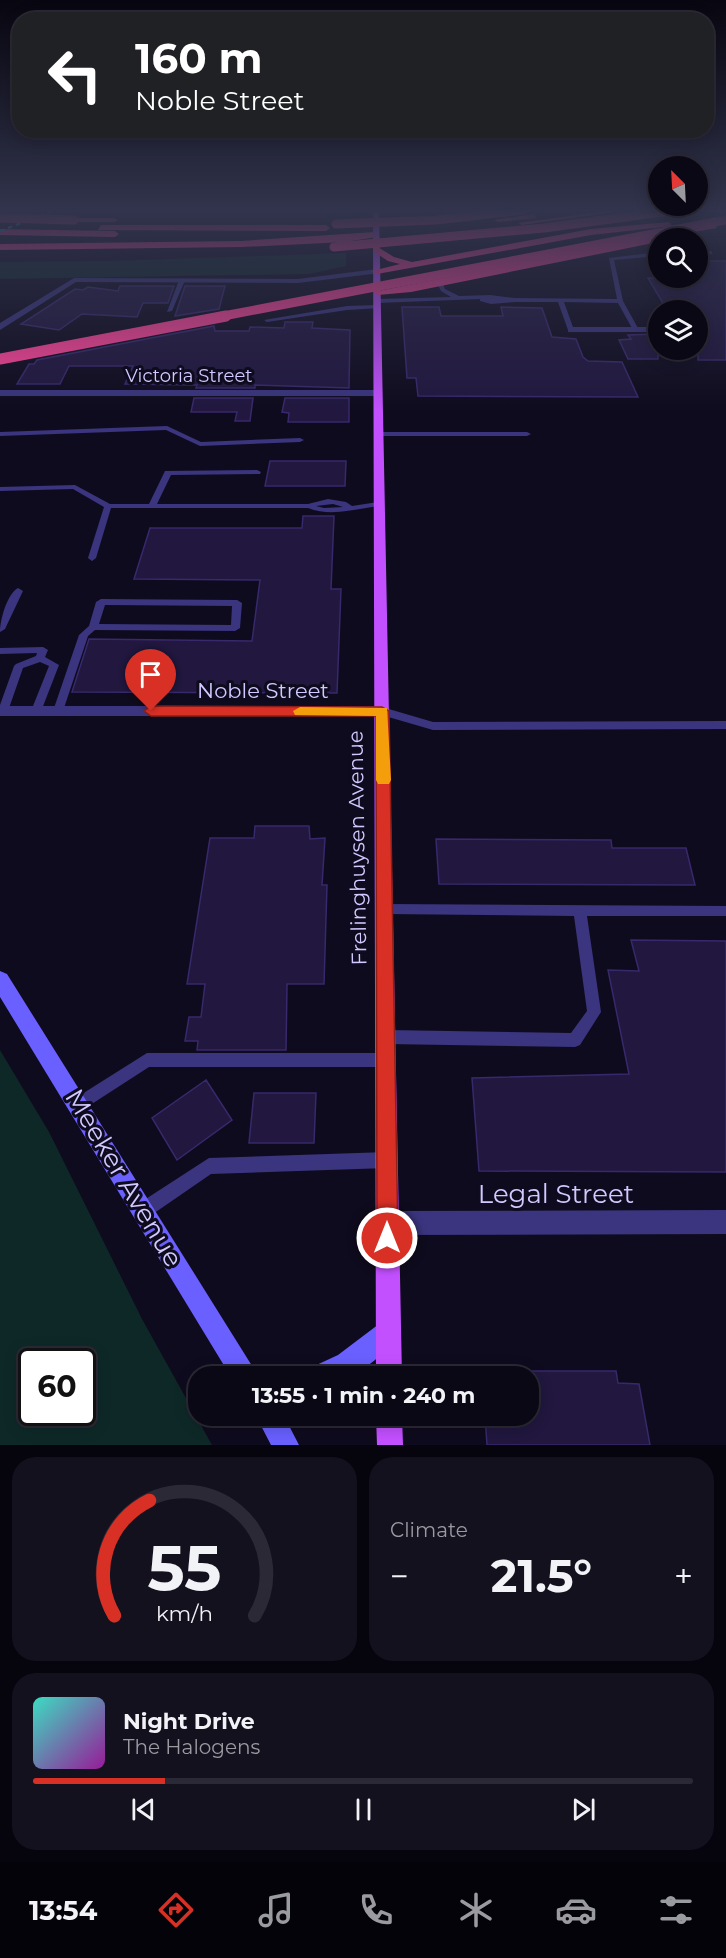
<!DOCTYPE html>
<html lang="en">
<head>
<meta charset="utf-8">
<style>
	body { margin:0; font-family:Montserrat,sans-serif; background:#14111f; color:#f1f3f6; height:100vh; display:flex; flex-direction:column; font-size:22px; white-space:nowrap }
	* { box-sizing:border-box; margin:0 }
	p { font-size:20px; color:#9a9aa1 }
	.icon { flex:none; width:33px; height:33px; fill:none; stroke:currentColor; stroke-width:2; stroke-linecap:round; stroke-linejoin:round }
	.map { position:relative; height:1445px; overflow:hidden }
	.sheet { display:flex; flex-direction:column; gap:12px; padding:12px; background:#06040c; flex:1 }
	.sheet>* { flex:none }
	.top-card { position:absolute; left:12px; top:12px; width:702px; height:126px; border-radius:24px; box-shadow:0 3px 15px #0003,0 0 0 2px #2b2935; background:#202124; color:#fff; overflow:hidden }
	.needle { width:39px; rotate:336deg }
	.buttons { position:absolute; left:648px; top:156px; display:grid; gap:12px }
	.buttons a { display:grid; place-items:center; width:60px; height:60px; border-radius:50%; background:#0b0816; box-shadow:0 3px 15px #0003,0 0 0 2px #2b2935; font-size:30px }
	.speed { position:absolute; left:18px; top:1348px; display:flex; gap:12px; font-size:30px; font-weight:700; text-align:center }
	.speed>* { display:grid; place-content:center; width:78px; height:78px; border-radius:50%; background:#0b0816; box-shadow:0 3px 15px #0003,0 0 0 2px #2b2935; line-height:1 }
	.speed .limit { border:3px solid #111; border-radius:9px; background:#fff; color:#111 }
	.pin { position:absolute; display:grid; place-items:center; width:51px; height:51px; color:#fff; margin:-62px -26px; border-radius:50% 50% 50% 0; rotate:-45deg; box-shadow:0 0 6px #0007 }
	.pin .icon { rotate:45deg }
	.me { position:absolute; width:66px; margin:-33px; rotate:0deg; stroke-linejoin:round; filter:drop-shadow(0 0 4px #0008) }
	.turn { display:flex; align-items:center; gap:21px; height:126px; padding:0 24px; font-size:27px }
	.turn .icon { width:78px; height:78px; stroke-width:2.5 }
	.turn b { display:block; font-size:42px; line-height:51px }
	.big { font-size:45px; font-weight:700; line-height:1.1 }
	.sheet .tile { flex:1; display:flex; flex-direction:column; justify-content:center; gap:9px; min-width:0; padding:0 21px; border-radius:24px; background:#14111f }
	.sheet .dial { align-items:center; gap:0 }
	.dial svg { height:156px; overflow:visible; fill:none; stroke:#2b2935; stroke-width:7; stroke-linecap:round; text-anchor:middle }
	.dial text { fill:#f1f3f6; stroke:none }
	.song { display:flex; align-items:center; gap:18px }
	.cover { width:72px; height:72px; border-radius:9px; background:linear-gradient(135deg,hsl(170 70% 55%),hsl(300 70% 35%)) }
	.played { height:6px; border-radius:3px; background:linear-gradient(90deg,#d93025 20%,#2b2935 20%) }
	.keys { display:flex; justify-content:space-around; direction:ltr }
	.heat { display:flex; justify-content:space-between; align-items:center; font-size:33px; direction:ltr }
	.sheet .tiles { flex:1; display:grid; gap:12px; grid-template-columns:1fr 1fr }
	.tile:last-child { grid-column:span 2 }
	.trip { position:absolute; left:188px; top:1366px; width:351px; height:60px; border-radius:24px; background:#0b0816; box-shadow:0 3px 15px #0003,0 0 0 2px #2b2935; font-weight:700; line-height:60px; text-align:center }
	.dock { display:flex; height:96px; justify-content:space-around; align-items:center; background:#040309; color:#9a9aa1 }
	.dock .icon { width:42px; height:42px }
	.dock .current { color:#d93025 }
	.dock b { font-size:27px; color:#f1f3f6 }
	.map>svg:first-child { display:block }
	.green { fill:#0e2828; fill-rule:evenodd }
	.building { fill:#21173f; stroke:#38296c; stroke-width:1.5 }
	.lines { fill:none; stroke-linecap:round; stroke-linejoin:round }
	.service { fill:#3a357e; fill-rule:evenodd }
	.minor { fill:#3a357e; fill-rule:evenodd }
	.tertiary { fill:#3a357e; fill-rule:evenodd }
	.secondary { fill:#6960ff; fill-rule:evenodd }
	.primary { fill:#c350ff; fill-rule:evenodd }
	.motorway { fill:#ff4497; fill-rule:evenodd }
	.rail { stroke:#00d3f4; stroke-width:2; stroke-dasharray:4.5 4; stroke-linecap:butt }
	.motorway-bridge-far1 { stroke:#ff4497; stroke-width:9 }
	.motorway-bridge { stroke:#ff4497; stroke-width:11 }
	.route { fill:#d93025; stroke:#8d1f18; stroke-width:1.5 }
	.slow { fill:#f59e0b }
	.labels { text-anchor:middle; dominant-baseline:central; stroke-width:6; stroke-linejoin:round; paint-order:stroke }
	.far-street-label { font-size:18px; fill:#d1c9ff; stroke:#0f0b1e }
	.street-label { font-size:21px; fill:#d1c9ff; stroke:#0f0b1e }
	.near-street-label { font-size:26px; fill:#d1c9ff; stroke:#0f0b1e }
</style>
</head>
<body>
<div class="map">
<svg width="726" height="1445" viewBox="0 0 726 1445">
	<rect width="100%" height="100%" fill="#0f0b1e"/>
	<path class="green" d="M346 253V266L309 274 0 279V262L114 261Z
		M0 1050 49 1132 142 1319 212 1445H0ZM32 1362H82V1413H32Z"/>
	<path class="building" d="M698 261H726V360H698V310H667L648 278H698Z
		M120 286H174L168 303H143L137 317 82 314 59 330 21 324 75 289 83 290 88 287 118 291Z
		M185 286H225L219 309 175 316Z
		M402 307H439L441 316H503L501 307 542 308 552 337 576 339 583 357 588 361 622 362 638 397 418 396 416 378H407Z
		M285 322H313L312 328 350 330 349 388 255 385V388H196L197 385 125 384 133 366H69L60 384H17L29 364H34L37 360 214 326 215 331H249L250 327 284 328Z
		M658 334V359H628L619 340 631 339 628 335Z
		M194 398H253L250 421H235L237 412H191Z
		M285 398H349V422H288L289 413 282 412Z
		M270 461H346L345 486H265Z
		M303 516H334L331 589H341L337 693 72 692 89 639 252 641 260 580 134 579 150 528H302Z
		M255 826H309L310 839 325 838 322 885H327L324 984H287L286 1050H197L198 1041H185L189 1017H201L205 984H187L210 838H254Z
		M436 839 611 840 612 848H686L695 885 439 884Z
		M631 940 726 941V1172L479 1171 472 1078 629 1074 608 970 639 971Z
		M206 1080 232 1120 177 1160 152 1118Z
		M254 1093H316L314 1143H249Z
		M528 1371H616L618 1383 639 1384 650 1445H487L485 1416H528Z"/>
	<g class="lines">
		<path class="service" d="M711 251 713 254H698V251Z
			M658 252V256L614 260 623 301 639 330 636 332 633 330 618 303 564 302 574 330 571 332 568 330 558 302H515L491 304 480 301V299L377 303 374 301 377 299 451 297 441 291 437 283 440 281 442 282 445 289 459 296 490 295 515 298 617 299 609 258Z
			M182 278 185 280 172 311 167 312 179 280Z
			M377 305 379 306V308L347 310 267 322 264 320 347 306Z
			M167 426 201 442 300 438 304 440 300 442 200 446 166 430 0 436V432Z
			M375 432H527L531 434 527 436H375Z
			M257 470 261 472 260 474 171 475 157 504H308L328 499 346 502 352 506 378 502 382 504 378 506C355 509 331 517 308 508H111L96 558 92 561 88 558 104 507 73 489 0 491V487L75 485 110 504H149L165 471ZM333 504 343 507 324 508 316 506Z
			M18 588 23 591 5 629 0 632C0 620 7 594 18 588Z
			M101 599 237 600 242 603 240 628 235 631 95 630 88 636 62 714H54L53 711 79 635 89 626 96 602ZM105 605 232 606 231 625 99 624Z
			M43 647 48 650 45 657 59 665 40 714H32L31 711 49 666 40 662 23 668 8 711 7 714H0V705L14 666 16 664 36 656 37 653 0 654V648Z
			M382 707 433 722 726 721V729L433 730 378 714 377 711Z
			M385 904 726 906V916H587L601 1012 580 1045 575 1047 387 1044 382 1042 380 1037 382 1032 387 1030 571 1033 587 1011 574 916 385 914 381 913 379 909 381 905Z
			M147 1053H387L392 1055 394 1060 392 1065 387 1067H149L84 1109 79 1111 74 1109 72 1104 74 1099Z
			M387 1152 392 1155 395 1160 392 1165 387 1168 211 1174 150 1216 144 1218 138 1216 136 1210 138 1204 209 1158Z"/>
		<path class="minor" d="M571 327H658V332H568V328Z
			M0 706H382L389 711 382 716H0Z
			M726 1210V1234L387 1235 379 1231 375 1223 379 1215 387 1211Z"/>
		<path class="tertiary" d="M377 269 380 273 298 283 76 282 0 330V323L74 278 298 279Z
			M0 390H378L383 393 378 396H0Z"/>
		<path class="secondary" d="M0 971 7 974 259 1377H231L0 997Z
			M388 1321 397 1324 400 1333C395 1346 363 1371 350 1376 337 1380 319 1377 306 1377L310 1368 338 1355 379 1324Z
			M256 1416H284L299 1445H271Z"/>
		<path class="primary" d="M373 210H379L402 1377H376Z
			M376 1416H402L403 1445H377Z"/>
		<path class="motorway" d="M611 210H631L522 225 518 223Z
			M534 214 537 218 498 222 494 220Z
			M71 218H114L118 220 114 222H74Z
			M669 222 672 226 591 235 377 274 372 271 400 264 388 261 373 251V247L376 246 394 257 412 262 591 229Z
			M714 224 717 228 658 238V242L411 292 378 295 373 292Z
			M101 225H326L330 228 326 231 98 230Z
			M0 229 115 231 119 234 115 237 0 235Z
			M374 232 377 237 345 242 241 247 0 250V244L241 241Z"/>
		<path class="rail" d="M719 210 726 217
			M0 231 56 210"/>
		<path class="motorway-bridge-far1" d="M0 218 74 220
			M336 224 436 220 524 210
			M334 247 544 228 677 210
			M218 317 726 220"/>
		<path class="motorway-bridge" d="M0 359 226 316"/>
	</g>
	<linearGradient id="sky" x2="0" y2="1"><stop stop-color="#080610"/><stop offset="0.51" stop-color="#31344c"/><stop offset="1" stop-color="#31344c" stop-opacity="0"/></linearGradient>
	<rect width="726" height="412" fill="url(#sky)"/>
	<path class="route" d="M151 706 382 707 389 711 398 1238 395 1245 387 1248 380 1245 377 1238 376 716H151L144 711Z"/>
	<path class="slow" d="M300 707 387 708 391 780 389 784H378L376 780V716L295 715 293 711Z"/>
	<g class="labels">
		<g class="far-street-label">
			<text x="189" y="376">Victoria Street</text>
		</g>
		<g class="street-label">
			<text x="263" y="690">Noble Street</text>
			<text transform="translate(357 848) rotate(-91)">Frelinghuysen Avenue</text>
		</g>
		<g class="near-street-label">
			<text transform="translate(124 1178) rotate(59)">Meeker Avenue</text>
			<text x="556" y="1194">Legal Street</text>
		</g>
	</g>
</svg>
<div class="buttons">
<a><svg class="needle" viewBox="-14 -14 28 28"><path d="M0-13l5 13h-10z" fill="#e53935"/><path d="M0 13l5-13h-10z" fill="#9a9aa1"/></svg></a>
<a><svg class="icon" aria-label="search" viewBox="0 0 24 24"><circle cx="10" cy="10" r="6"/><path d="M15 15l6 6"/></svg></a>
<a><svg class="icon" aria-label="layers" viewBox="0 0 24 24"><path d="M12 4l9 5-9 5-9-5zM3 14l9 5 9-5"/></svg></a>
</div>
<div class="speed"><div class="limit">60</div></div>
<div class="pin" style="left:151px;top:711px;background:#d93025"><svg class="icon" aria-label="arrive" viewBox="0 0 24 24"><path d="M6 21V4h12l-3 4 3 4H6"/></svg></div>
<svg class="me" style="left:387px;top:1238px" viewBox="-20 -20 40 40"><circle r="17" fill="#d93025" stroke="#fff" stroke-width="3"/><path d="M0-11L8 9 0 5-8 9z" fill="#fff"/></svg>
<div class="trip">13:55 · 1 min · 240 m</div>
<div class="top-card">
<div class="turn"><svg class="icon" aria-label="left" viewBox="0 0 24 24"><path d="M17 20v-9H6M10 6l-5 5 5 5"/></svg><div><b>160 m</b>Noble Street</div></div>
</div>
</div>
<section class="sheet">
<div class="tiles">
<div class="tile dial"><svg viewBox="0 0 100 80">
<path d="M14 69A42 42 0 1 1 86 69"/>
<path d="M14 69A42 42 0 0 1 32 10" stroke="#d93025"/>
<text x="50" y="56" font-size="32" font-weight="700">55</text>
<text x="50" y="72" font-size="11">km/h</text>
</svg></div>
<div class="tile"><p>Climate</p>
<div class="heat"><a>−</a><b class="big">21.5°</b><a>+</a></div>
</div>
<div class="tile">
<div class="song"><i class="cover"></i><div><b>Night Drive</b><p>The Halogens</p></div></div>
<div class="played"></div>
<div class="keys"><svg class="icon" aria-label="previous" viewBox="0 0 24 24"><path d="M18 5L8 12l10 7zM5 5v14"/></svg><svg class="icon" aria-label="pause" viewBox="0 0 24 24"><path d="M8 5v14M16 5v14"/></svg><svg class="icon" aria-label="next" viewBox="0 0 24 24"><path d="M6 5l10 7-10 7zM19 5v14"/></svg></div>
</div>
</div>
</section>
<nav class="dock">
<b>13:54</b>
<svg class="icon current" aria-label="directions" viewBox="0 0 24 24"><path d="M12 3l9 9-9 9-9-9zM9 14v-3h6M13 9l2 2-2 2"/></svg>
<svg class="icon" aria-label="music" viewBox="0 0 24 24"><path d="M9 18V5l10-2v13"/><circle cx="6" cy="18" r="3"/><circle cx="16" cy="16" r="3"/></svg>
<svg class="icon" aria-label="phone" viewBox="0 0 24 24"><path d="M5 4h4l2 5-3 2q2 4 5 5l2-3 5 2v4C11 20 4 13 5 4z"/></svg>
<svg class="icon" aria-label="climate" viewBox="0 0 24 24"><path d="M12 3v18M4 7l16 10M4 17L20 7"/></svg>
<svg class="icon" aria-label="car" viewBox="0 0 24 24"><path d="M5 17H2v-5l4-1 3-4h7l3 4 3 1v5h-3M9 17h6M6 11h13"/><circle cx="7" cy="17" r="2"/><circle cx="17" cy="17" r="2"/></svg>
<svg class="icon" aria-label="filters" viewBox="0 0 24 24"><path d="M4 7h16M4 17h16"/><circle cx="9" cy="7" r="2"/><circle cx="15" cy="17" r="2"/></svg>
</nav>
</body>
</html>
